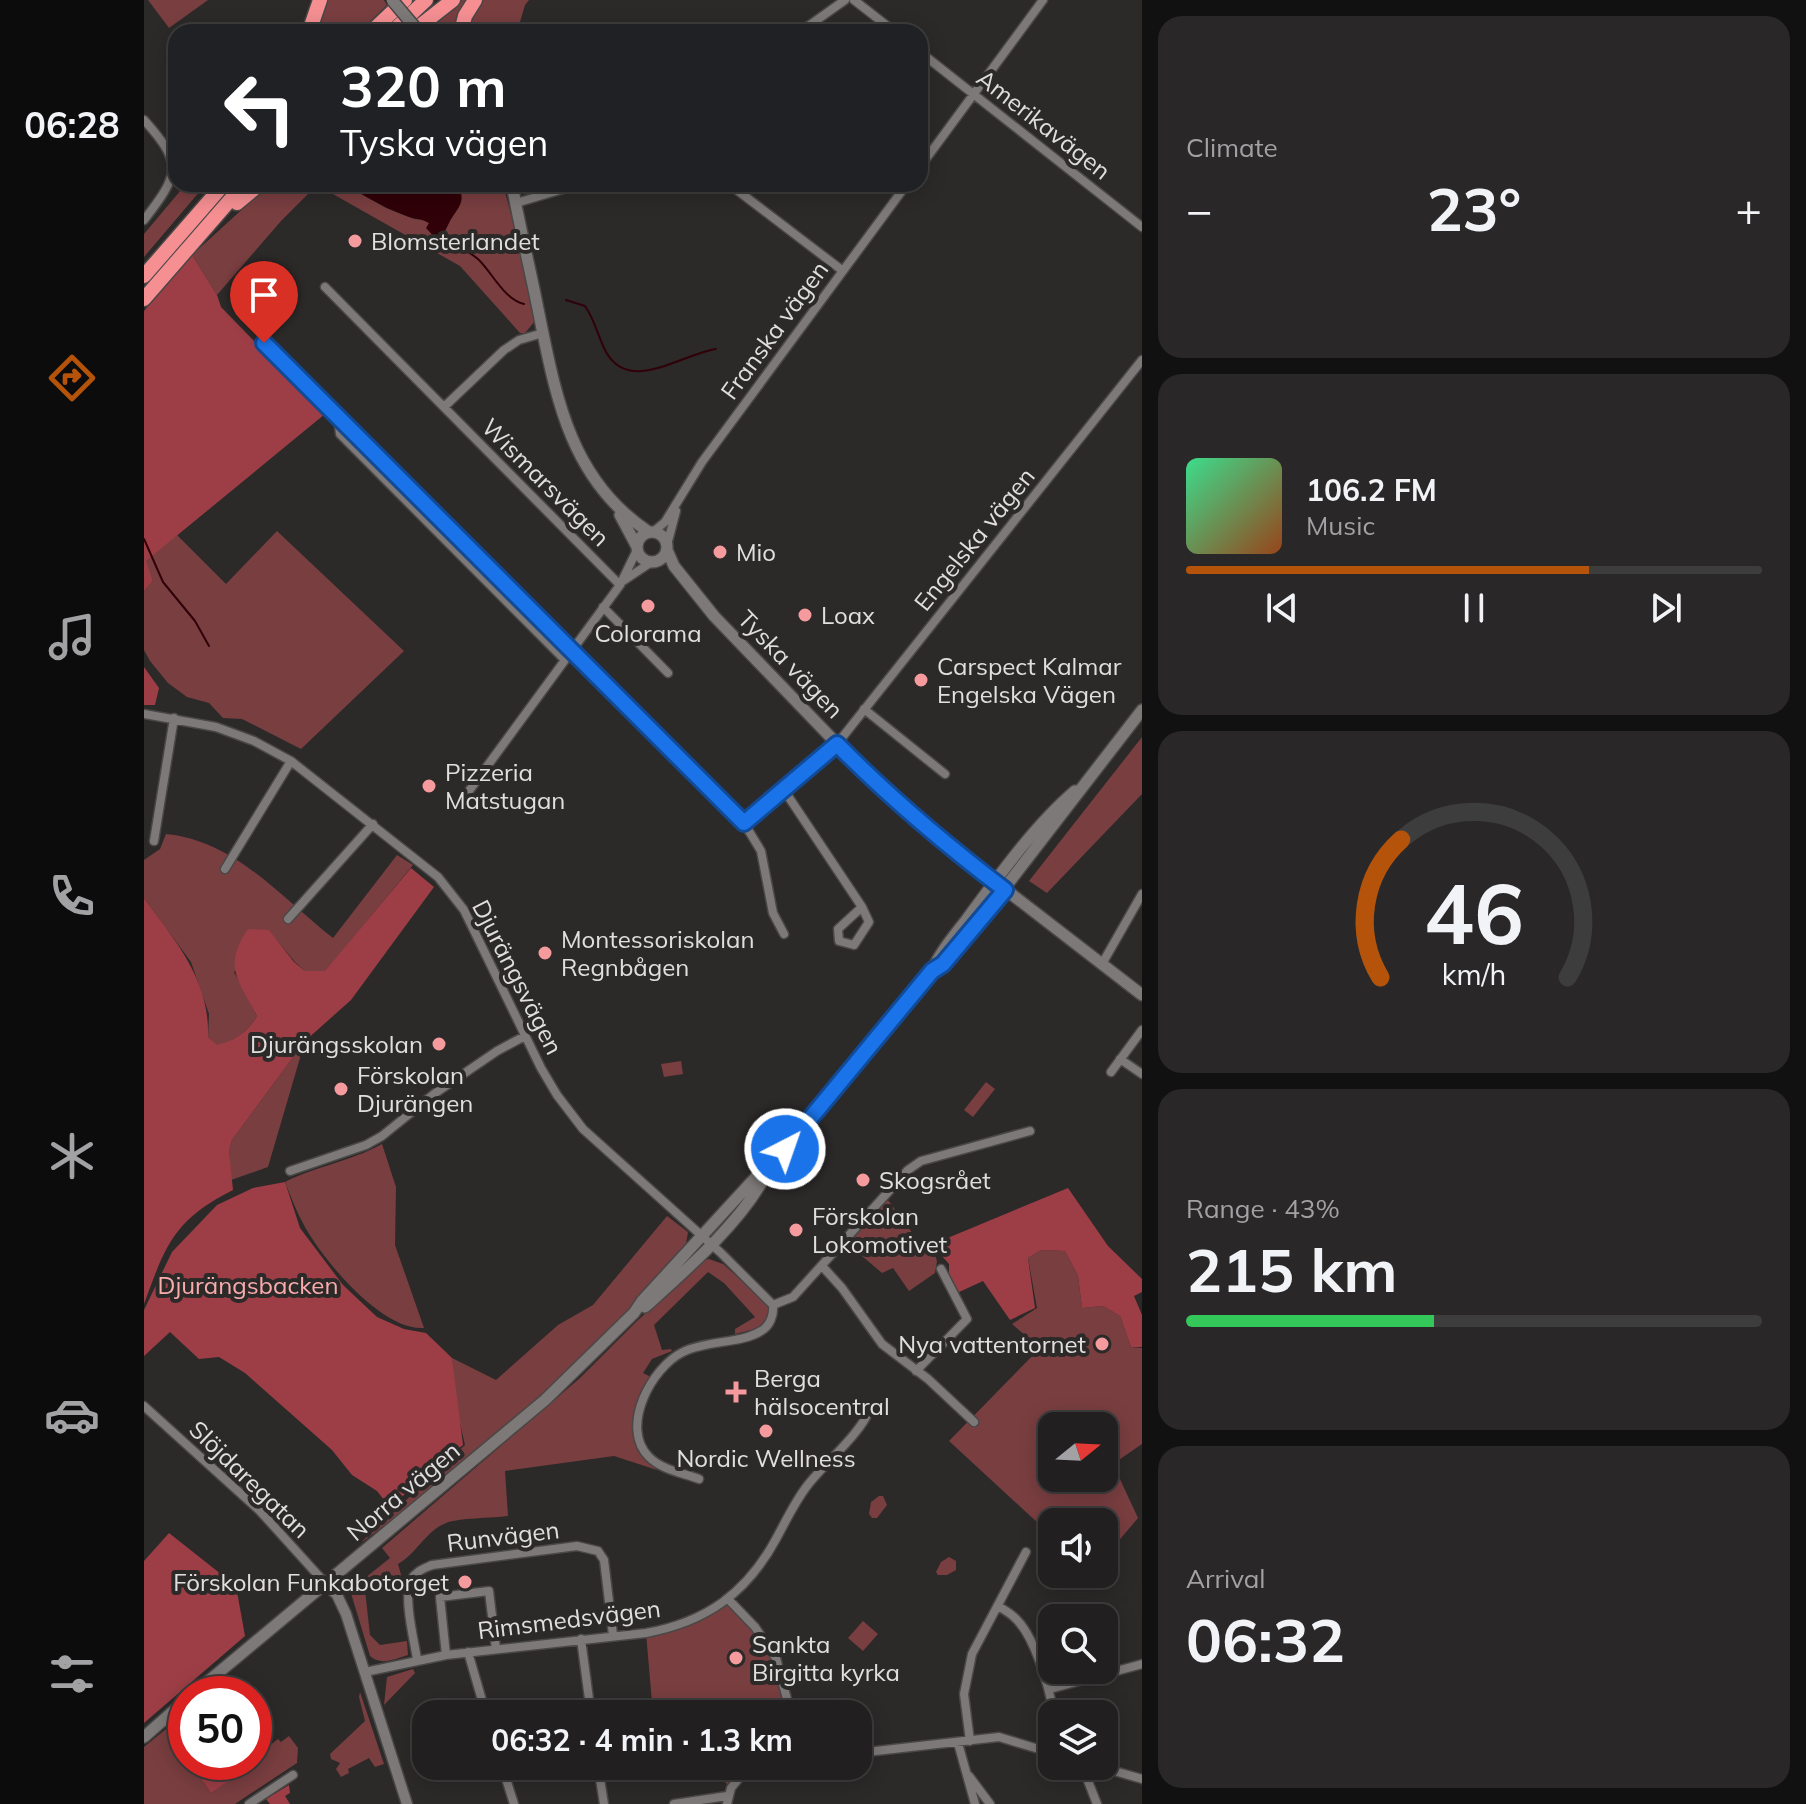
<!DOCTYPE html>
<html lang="en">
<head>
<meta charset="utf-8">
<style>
	body { margin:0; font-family:Mulish,sans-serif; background:#292728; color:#f1f3f6; height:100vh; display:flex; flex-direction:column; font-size:30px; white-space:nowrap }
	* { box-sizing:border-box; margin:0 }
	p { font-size:26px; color:#a2a2a4 }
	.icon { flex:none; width:44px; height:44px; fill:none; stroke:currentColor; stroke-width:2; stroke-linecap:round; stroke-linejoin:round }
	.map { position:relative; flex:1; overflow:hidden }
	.drawer { display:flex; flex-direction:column; gap:16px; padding:16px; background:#121111; width:664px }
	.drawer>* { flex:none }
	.banner { position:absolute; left:24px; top:24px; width:760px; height:168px; border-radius:24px; box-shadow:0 4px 20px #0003,0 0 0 2px #3e3d3d; background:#202124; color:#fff; overflow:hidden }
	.needle { width:52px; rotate:72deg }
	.fabs { position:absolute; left:894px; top:1412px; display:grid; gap:16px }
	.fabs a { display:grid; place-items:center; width:80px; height:80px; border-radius:16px; background:#211f1f; box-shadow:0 4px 20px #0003,0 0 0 2px #3e3d3d; font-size:40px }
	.speed { position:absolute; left:24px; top:1676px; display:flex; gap:16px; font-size:40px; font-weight:700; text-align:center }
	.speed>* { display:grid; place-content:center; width:104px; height:104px; border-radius:50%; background:#211f1f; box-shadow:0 4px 20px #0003,0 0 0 2px #3e3d3d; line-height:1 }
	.speed .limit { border:12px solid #d22; background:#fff; color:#111 }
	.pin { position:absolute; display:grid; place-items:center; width:68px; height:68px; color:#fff; margin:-82px -34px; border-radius:50% 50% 50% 0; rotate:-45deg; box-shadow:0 0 8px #0007 }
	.pin .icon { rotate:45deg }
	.me { position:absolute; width:88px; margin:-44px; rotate:41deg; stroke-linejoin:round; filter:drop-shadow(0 0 6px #0008) }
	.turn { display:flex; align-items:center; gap:28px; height:168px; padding:0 40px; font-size:36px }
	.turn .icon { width:104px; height:104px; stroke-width:2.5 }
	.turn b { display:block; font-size:56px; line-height:68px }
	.big { font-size:60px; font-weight:700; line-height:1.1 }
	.drawer .widget { flex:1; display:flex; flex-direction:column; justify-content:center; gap:12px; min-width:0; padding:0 28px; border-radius:24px; background:#292728 }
	.drawer .dial { align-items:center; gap:0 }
	.dial svg { height:208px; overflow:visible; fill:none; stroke:#3e3d3d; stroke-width:7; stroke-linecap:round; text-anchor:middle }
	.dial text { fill:#f1f3f6; stroke:none }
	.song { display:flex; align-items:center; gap:24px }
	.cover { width:96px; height:96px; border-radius:12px; background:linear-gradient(135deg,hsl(150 70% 55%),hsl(20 70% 35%)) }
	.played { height:8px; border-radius:4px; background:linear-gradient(90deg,#b45309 70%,#3e3d3d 70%) }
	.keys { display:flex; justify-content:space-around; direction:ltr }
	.heat { display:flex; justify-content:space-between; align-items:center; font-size:44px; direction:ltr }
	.charge { height:12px; border-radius:6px; background:linear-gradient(90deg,#34c759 43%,#3e3d3d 0) }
	.trip { position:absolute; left:268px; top:1700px; width:460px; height:80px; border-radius:24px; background:#211f1f; box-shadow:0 4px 20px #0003,0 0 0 2px #3e3d3d; font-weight:700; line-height:80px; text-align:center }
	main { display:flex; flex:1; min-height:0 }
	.menu { display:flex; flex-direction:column; width:144px; justify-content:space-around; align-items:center; background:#0d0c0c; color:#a2a2a4 }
	.menu .icon { width:56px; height:56px }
	.menu .selected { color:#b45309 }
	.menu b { font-size:36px; color:#f1f3f6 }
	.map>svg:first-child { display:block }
	.green { fill:#793e40; fill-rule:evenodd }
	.forest { fill:#9d3e46 }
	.water { fill:#300108 }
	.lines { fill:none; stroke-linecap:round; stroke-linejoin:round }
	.stream { stroke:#300108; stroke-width:2 }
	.minor-casing { stroke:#4a4747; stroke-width:11 }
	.tertiary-casing { stroke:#4a4747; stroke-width:13 }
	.secondary-casing { stroke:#4a4747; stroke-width:14 }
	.motorway-casing { stroke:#4a4747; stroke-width:17 }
	.minor { stroke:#7d7979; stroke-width:8 }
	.tertiary { stroke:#7d7979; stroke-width:10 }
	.secondary { stroke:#7d7979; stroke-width:11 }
	.motorway { stroke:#f58f92; stroke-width:14 }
	.secondary-bridge-casing { stroke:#4a4747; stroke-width:14; stroke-linecap:butt }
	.secondary-bridge { stroke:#7d7979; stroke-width:11 }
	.route-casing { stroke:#114b97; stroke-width:20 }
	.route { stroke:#1a73e8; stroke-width:14 }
	.poi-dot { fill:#f59b9d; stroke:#2c2929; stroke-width:3 }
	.labels { text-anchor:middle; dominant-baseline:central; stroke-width:8; stroke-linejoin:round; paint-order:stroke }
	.street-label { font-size:24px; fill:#e0dede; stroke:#2c2929 }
	.poi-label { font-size:24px; fill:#e0dede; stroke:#2c2929; text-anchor:start }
	.park-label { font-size:24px; fill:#faabac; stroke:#2c2929 }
</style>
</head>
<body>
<main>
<nav class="menu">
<b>06:28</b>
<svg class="icon selected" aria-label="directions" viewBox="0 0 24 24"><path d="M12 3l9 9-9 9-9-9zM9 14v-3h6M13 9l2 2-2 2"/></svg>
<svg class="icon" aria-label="music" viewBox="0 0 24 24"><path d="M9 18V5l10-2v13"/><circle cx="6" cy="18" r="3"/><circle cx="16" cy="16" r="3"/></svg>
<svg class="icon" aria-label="phone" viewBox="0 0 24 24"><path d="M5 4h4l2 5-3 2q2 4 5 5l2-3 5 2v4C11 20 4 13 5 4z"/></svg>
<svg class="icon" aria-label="climate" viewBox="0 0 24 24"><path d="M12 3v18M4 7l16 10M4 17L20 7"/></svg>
<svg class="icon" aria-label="car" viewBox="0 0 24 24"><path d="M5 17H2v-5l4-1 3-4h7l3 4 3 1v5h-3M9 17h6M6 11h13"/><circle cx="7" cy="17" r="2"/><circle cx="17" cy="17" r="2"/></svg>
<svg class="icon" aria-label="filters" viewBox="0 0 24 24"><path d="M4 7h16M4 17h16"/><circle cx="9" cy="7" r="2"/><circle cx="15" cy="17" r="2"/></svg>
</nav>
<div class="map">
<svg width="998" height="1804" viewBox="0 0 998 1804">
	<rect width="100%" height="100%" fill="#2c2929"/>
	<path class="green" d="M4 0H64L25 28Z
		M180 0H240L243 5 215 32H169Z
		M315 0H326L313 32H286L292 18Z
		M338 0H385L381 5 373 32H321L322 25Z
		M42 184H62L0 257V234Z
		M126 184H201L242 208 270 219 280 220 285 223 293 240 296 239C301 233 303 226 306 220 315 206 322 201 313 184H359L375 245 391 321 381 333H376L316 266 173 185 137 221 73 295 48 255Z
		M133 531 260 651 157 749 98 719 79 718 65 703 43 697 24 683 6 661 0 650V591L9 581 1 561 33 535 82 584Z
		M998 737V794L903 893 885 881Z
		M22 834C92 841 136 897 189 938L253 855 269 865 182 971H161L151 962 125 931 90 972 113 1016C104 1032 90 1041 73 1046L64 1037 65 1014 47 962 0 898V860L16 849Z
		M161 1041 124 1167 87 1180 85 1151 88 1140Z
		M537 1061 539 1074 520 1077 517 1064Z
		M842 1082 851 1089 829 1117 820 1110Z
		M238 1144 252 1187 251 1245 280 1328C238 1331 180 1261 161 1227 153 1213 147 1197 141 1182 172 1166 208 1161 238 1144Z
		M744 1200 780 1249 788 1247 793 1261 791 1273 765 1291 749 1268 738 1273 704 1244Z
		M523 1216 544 1232 541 1249 449 1347 322 1463 213 1546 321 1445 311 1402 308 1358 352 1380 414 1325 449 1305Z
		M897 1250 921 1251 934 1276 938 1308 959 1306 976 1316 987 1347 998 1348V1444L969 1464 994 1518 966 1551 960 1550V1522H908V1532L895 1524 805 1441 896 1348 868 1324 893 1308 884 1258ZM908 1426H960V1478H908Z
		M565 1259 579 1264 624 1304V1317L615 1328 591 1334V1329L611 1317 580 1283 564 1272 510 1325 518 1350 527 1349 528 1351 508 1359 499 1373 507 1377C488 1412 478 1440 513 1470L470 1456 361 1471 364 1516C349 1518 314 1518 302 1523 282 1531 272 1554 254 1564L259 1582 230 1586 221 1590 226 1635 236 1645 263 1641 264 1655C251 1659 237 1666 226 1656L206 1590 246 1558 238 1548 436 1378 493 1321 560 1260Z
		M735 1496H739L743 1505 733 1518H728L725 1514 727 1502Z
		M805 1557 812 1561V1570L803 1575H794L792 1572 797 1562Z
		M585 1600 632 1658 647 1714H509L502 1633 524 1629Z
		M719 1621 734 1634 719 1651 704 1638Z
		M269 1669 271 1673 240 1705 243 1677Z
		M216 1692 240 1764 231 1767 225 1758 204 1769 205 1773 197 1777 192 1769 196 1763 187 1759 186 1754 221 1721 215 1697Z
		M22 1729 42 1758V1762H45L67 1793 118 1758 116 1753 134 1739 137 1742 145 1736 154 1748 153 1763 91 1804H0V1747Z
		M564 1766H618L605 1769 587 1788Z"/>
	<path class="forest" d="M48 255 73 295 77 307 181 414 2 561 9 581 0 591V311Z
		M0 667 15 688 11 705H0Z
		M267 868 290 887 207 1000 161 1041 88 1140 85 1151 89 1190C30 1220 22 1244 0 1304V898C32 942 66 980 64 1037L73 1045C90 1041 104 1032 113 1016 95 981 78 967 104 929L125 930 150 962 161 971H181Z
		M141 1182 156 1228 199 1285 233 1317 260 1329 282 1333 308 1358 319 1445 254 1500H240L233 1491 208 1475 188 1450 101 1373 75 1357 55 1359 26 1332 0 1356V1310L28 1252 73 1205 109 1188Z
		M924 1188 964 1246 998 1279V1292L990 1296 998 1315V1347H987L976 1316 959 1306 938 1308 934 1276 921 1251 897 1250 884 1258 891 1308 866 1320 839 1281 813 1293 805 1276V1264L790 1247 806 1237Z
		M25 1533 92 1586 101 1636 0 1723V1561Z
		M42 1713V1758L22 1729Z
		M45 1762H97L103 1769 67 1793Z
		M145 1785 146 1793 141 1796 146 1804H126L122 1799Z"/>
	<path class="water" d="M201 184H313C323 201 315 206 306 221 303 227 300 233 296 239L293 240 282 228 285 223C277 218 268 219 260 215 239 207 220 196 201 184Z"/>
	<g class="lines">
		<path class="stream" d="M296 239C310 245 324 250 335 260 349 274 360 299 380 304
			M422 300 441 306C451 320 454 337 462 352 486 394 535 355 572 349
			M0 539 19 582 51 621 65 646"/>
		<defs>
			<path id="minor" d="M710 0 751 32
				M656 32 701 0
				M776 52 998 227
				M0 120C40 164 35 175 0 220
				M776 167 899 0
				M585 184 699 271
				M372 203 436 184
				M181 287 476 585
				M120 343 429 649
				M300 407 360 350 375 340 399 333
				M194 417 196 434 421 660
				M509 532 521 522 558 462 763 184
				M523 545 532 511
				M479 581 506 563
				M459 607 524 673
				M428 651 600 823 617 851 629 913 640 934
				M720 709 801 774
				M0 714 72 727 110 741 147 761 294 877 320 910 397 1068 413 1095 439 1129 577 1253 629 1305
				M640 790 718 907 694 929 695 941 710 945 725 922 718 907
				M322 795 476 585 493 550
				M600 823 693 744 998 360
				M10 841 30 718
				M81 869 147 761
				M144 919 229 824
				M958 964 998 894
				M976 1059 998 1074
				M967 1072 998 1030
				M146 1171 222 1145 238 1136 290 1094 353 1051 381 1036
				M678 1266 698 1288 738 1344 784 1379 830 1422
				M629 1305 649 1297 764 1170 777 1161 886 1131
				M772 1371 823 1319 797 1269
				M0 1406 116 1511 182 1584
				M555 1479C539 1473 518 1470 505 1457 475 1427 508 1367 539 1352 563 1340 596 1344 617 1331 626 1326 630 1315 629 1305
				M585 1600 611 1627 632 1658 647 1714
				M854 1606C859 1609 866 1613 870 1617 891 1635 905 1688 910 1714
				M437 1639 447 1714
				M324 1652 342 1714
				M302 1655 296 1597 345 1591 352 1649
				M273 1659C270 1640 259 1597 267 1580 272 1571 279 1569 288 1565L433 1546 454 1551 460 1560 469 1635
				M221 1672 302 1655 502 1633C562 1622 603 1593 632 1539 642 1521 650 1503 663 1486 679 1465 716 1434 725 1411
				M906 1689 998 1664
				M826 1741 820 1694 828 1654 882 1552
				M814 1743 831 1804
				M714 1753 855 1737 908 1753
				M358 1766 370 1804
				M454 1766 460 1804
				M943 1766 944 1781 953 1804
				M953 1766 998 1779
				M606 1768 618 1766
				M825 1776 846 1804
				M105 1804 149 1775
				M530 1804 583 1796
				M583 1804 587 1788 605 1766"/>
			<path id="tertiary" d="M182 1584 193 1595 202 1614 263 1804"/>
			<path id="secondary" d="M368 184C375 224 385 264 393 304 411 392 424 479 505 532
				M476 515 492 545
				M493 547a15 15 0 1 1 30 0a15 15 0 1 1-30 0Z
				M523 550 530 566 570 616 724 776 809 849 998 995
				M788 971C796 952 810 936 823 919 854 877 891 825 931 791
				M501 1307C541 1271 600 1220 623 1172
				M49 1694 401 1400 490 1313 498 1301 612 1177 625 1168 788 971 799 964 822 938 998 710
				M0 1737 42 1700"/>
			<path id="motorway" d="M165 32 176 0
				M227 32 261 0
				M248 32 282 0
				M268 32 309 0
				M317 32 321 16 331 0
				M93 203 116 184
				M0 276 80 184
				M0 299 100 184"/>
		</defs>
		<use href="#minor" class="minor-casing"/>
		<use href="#tertiary" class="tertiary-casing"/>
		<use href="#secondary" class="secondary-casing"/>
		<use href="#motorway" class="motorway-casing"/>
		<use href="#minor" class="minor"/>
		<use href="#tertiary" class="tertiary"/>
		<use href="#secondary" class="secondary"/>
		<use href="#motorway" class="motorway"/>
		<defs>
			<path id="secondary-bridge" d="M248 0 275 32"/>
		</defs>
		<use href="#secondary-bridge" class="secondary-bridge-casing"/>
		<use href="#secondary-bridge" class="secondary-bridge"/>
	</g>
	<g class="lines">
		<defs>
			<path id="route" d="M120 343 600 823 693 744C745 797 802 845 861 890L799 964 788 971 641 1149"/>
		</defs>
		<use href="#route" class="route-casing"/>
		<use href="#route" class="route"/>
	</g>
	<g class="poi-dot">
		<circle cx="211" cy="241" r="8"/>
		<circle cx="576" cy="552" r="8"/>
		<circle cx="504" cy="606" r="8"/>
		<circle cx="661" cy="615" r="8"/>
		<circle cx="777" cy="680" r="8"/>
		<circle cx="285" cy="786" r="8"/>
		<circle cx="401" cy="953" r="8"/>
		<circle cx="295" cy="1044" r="8"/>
		<circle cx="197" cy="1089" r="8"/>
		<circle cx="719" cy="1180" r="8"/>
		<circle cx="652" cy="1230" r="8"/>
		<circle cx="958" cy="1344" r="8"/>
		<path d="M588 1380h8v8h8v8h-8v8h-8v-8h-8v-8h8z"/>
		<circle cx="622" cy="1431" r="8"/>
		<circle cx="321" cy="1582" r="8"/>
		<circle cx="592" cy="1658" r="8"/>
	</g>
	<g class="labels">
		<g class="street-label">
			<text transform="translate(900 124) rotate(38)">Amerikavägen</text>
			<text transform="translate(630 330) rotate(-54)">Franska vägen</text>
			<text transform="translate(402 482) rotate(45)">Wismarsvägen</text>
			<text transform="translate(830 539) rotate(-51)">Engelska vägen</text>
			<text transform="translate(647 664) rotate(46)">Tyska vägen</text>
			<text transform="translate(374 977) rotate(63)">Djurängsvägen</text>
			<text transform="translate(106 1479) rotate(44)">Slöjdaregatan</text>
			<text transform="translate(259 1491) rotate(-40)">Norra vägen</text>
			<text transform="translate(359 1536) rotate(-7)">Runvägen</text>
			<text transform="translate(425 1619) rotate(-7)">Rimsmedsvägen</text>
		</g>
		<g class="poi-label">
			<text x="227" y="241">Blomsterlandet</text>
			<text x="592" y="552">Mio</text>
			<text x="677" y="615">Loax</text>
			<text x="504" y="633" text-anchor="middle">Colorama</text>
			<text x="793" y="666">Carspect Kalmar<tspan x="793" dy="28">Engelska Vägen</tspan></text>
			<text x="301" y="772">Pizzeria<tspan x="301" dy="28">Matstugan</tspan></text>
			<text x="417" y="939">Montessoriskolan<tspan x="417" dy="28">Regnbågen</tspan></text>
			<text x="279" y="1044" text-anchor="end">Djurängsskolan</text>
			<text x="213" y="1075">Förskolan<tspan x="213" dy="28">Djurängen</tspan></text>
			<text x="735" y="1180">Skogsrået</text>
			<text x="668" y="1216">Förskolan<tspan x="668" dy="28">Lokomotivet</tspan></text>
			<text x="942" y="1344" text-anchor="end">Nya vattentornet</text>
			<text x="610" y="1378">Berga<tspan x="610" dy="28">hälsocentral</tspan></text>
			<text x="622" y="1458" text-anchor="middle">Nordic Wellness</text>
			<text x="305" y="1582" text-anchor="end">Förskolan Funkabotorget</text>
			<text x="608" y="1644">Sankta<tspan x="608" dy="28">Birgitta kyrka</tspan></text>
		</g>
		<g class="park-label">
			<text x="104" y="1285">Djurängsbacken</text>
		</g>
	</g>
</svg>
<div class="fabs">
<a><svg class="needle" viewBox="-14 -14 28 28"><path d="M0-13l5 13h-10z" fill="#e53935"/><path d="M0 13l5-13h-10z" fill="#a2a2a4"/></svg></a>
<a><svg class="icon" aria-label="sound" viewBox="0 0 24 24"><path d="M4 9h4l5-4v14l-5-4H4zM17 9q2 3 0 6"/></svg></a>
<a><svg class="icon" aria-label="search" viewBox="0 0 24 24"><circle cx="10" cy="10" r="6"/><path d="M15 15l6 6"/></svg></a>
<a><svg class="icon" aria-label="layers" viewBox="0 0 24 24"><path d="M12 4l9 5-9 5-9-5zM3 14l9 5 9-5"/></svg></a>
</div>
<div class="speed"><div class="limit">50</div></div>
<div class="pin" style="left:120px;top:343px;background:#d93025"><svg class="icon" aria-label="arrive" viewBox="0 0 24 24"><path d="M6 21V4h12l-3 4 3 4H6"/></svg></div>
<svg class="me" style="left:641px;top:1149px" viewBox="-20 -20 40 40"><circle r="17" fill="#1a73e8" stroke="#fff" stroke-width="3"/><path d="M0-11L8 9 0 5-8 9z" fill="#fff"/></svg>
<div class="trip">06:32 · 4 min · 1.3 km</div>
<div class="banner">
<div class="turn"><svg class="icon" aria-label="left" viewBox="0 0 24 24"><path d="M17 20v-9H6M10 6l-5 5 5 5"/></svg><div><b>320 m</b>Tyska vägen</div></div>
</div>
</div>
<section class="drawer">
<div class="widget"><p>Climate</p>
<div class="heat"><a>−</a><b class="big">23°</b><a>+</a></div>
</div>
<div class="widget">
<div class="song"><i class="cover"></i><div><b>106.2 FM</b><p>Music</p></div></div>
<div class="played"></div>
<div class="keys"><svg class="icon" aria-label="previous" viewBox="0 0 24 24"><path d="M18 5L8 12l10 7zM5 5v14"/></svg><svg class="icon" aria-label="pause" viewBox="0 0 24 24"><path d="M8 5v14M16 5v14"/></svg><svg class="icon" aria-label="next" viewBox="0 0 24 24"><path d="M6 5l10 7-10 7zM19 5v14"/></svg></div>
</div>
<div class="widget dial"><svg viewBox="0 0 100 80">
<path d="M14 69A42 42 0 1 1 86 69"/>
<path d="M14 69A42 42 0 0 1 22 16" stroke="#b45309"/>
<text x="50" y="56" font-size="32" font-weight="700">46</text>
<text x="50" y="72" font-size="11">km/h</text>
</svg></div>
<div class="widget"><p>Range · 43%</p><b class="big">215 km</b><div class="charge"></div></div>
<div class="widget"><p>Arrival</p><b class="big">06:32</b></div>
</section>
</main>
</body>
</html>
